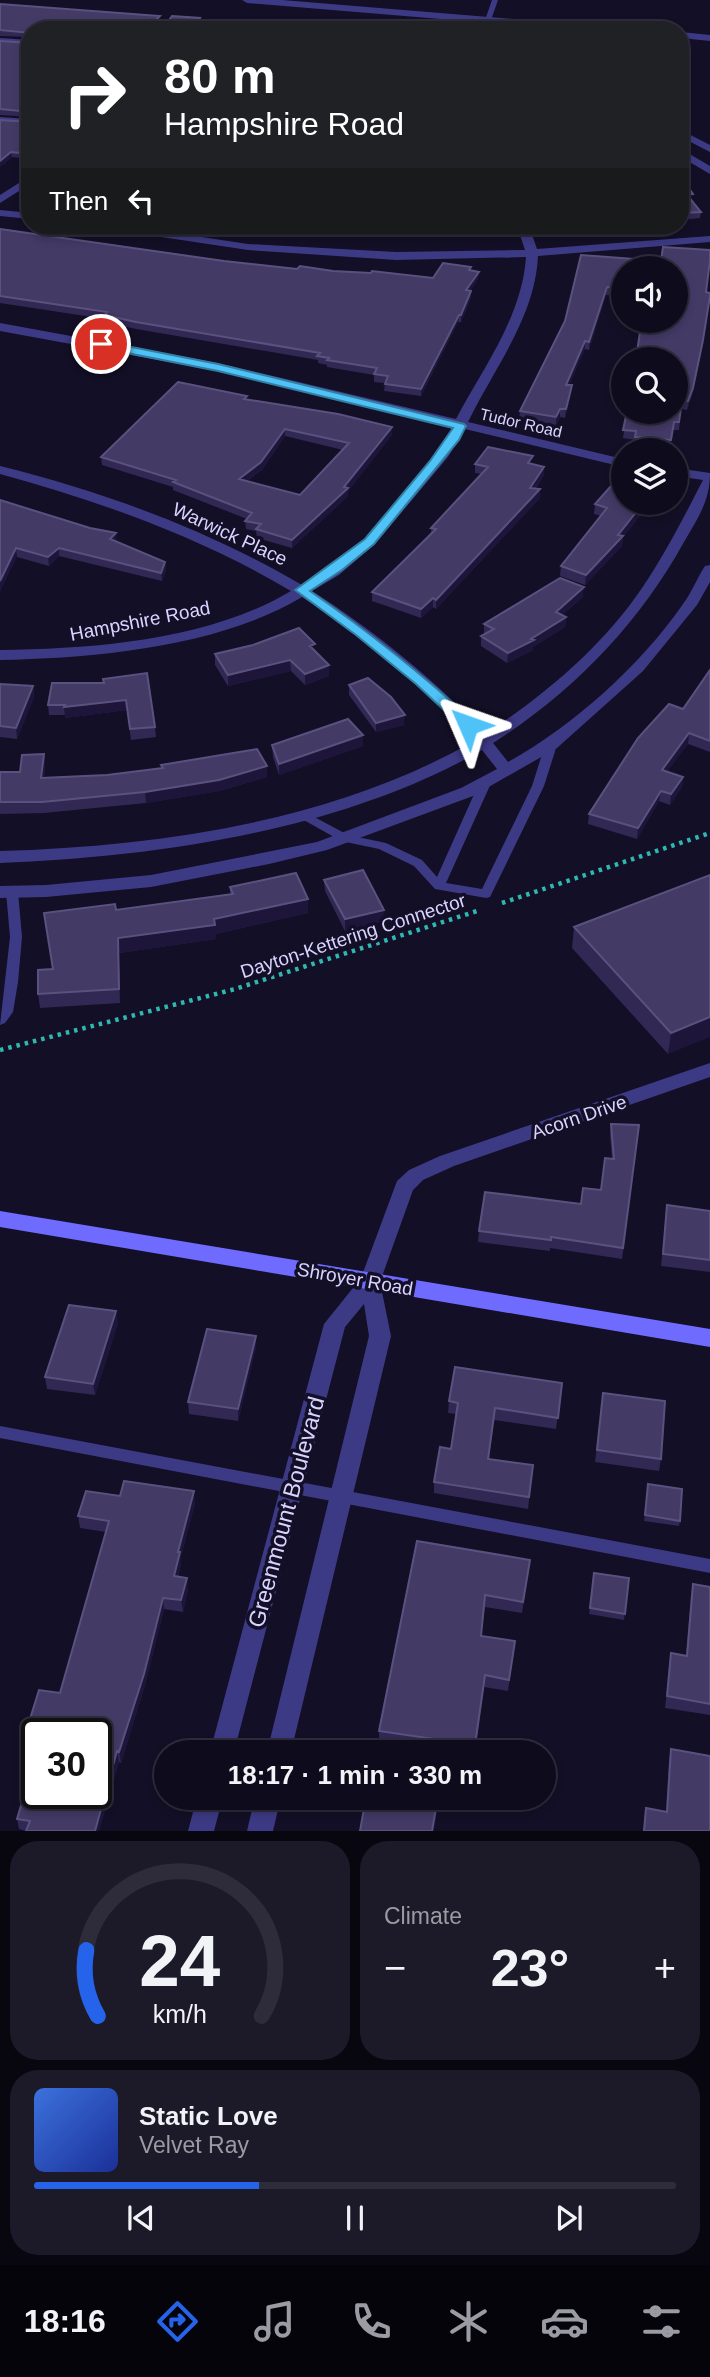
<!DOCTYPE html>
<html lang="en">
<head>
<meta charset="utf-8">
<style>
	body { margin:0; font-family:Arial,sans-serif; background:#1c1929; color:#f1f3f6; height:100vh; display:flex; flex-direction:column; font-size:26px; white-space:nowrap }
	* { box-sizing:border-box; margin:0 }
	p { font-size:23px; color:#9b9ba3 }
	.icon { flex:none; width:38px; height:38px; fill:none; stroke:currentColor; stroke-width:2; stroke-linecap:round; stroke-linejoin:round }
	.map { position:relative; height:1831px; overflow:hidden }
	.drawer { display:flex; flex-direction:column; gap:10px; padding:10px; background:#08060f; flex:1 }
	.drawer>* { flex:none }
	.guide { position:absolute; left:21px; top:21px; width:668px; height:214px; border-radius:28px; box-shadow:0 4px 10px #0003,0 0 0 2px #2e2b3b; background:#202124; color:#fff; overflow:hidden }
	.buttons { position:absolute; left:611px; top:256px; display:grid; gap:14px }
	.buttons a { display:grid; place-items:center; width:77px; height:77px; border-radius:50%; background:#0e0b1c; box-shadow:0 4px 10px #0003,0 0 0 2px #2e2b3b; font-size:35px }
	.speed { position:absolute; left:21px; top:1718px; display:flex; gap:14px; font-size:35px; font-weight:700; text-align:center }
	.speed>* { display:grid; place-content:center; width:91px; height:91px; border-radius:50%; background:#0e0b1c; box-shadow:0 4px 10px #0003,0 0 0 2px #2e2b3b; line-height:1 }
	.speed .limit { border:4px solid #111; border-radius:10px; background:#fff; color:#111 }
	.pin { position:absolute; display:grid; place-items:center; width:60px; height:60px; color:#fff; margin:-30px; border:4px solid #fff; border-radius:50%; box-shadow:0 2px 7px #0007 }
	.me { position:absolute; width:77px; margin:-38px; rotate:313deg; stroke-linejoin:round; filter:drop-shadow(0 0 5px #0008) }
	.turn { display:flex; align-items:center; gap:24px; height:147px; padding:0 28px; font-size:32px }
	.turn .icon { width:91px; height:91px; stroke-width:2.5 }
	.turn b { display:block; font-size:49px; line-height:60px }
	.then { display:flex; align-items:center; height:66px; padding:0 28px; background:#0003; gap:14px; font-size:26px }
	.big { font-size:52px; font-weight:700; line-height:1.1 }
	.drawer .tile { flex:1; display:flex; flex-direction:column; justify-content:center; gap:10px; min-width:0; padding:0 24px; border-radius:28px; background:#1c1929 }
	.drawer .dial { align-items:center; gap:0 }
	.dial svg { height:182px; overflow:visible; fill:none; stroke:#2e2b3b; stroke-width:7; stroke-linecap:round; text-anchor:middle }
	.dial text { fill:#f1f3f6; stroke:none }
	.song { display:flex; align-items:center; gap:21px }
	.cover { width:84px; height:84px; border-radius:10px; background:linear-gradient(135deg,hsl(220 70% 55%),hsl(230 70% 35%)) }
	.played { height:7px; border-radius:4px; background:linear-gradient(90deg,#2563eb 35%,#2e2b3b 35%) }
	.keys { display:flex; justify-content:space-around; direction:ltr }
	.heat { display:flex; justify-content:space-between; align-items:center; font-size:38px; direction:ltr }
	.drawer .tiles { flex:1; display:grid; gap:10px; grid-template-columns:1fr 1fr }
	.tile:last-child { grid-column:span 2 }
	.trip { position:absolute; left:154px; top:1740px; width:402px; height:70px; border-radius:35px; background:#0e0b1c; box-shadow:0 4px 10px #0003,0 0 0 2px #2e2b3b; font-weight:700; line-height:70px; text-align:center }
	.dock { display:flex; height:112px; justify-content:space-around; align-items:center; background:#06040b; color:#9b9ba3 }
	.dock .icon { width:49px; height:49px }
	.dock .active { color:#2563eb }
	.dock b { font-size:32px; color:#f1f3f6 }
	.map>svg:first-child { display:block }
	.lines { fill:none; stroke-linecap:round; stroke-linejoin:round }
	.path { stroke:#2fb8b0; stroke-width:4.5; stroke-dasharray:3.5 5; stroke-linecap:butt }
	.service { fill:#3d3a85; fill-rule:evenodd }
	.minor { fill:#3d3a85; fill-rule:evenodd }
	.secondary { fill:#6f6bff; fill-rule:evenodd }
	.wall { fill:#312854; fill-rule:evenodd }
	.shaded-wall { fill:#1d163a }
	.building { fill:#433a66; stroke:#5a527e; stroke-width:2; fill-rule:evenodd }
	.route { fill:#4fc3f7; stroke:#337fa1; stroke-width:2 }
	.labels { text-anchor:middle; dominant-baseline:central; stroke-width:7; stroke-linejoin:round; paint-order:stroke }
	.far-street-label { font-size:16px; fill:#d9d4ff; stroke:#130f26 }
	.street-label { font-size:19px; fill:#d9d4ff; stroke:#130f26 }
	.near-street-label { font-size:23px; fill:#d9d4ff; stroke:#130f26 }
</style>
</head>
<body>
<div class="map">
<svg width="710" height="1831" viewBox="0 0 710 1831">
	<rect width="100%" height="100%" fill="#130f26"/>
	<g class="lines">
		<path class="path" d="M502 903 710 833
			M0 1050 235 989 477 911"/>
		<path class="service" d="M492 0H498L491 20 488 22 485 20Z
			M165 19 170 20 162 30H155Z
			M255 21 260 22 254 30H247Z
			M551 742 557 745 544 786 490 897 486 898 435 889 414 866 379 849 341 841 295 815 297 812H305L348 835 386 843 422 860 437 877 480 781 482 778H490L492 781 446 883 482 889 532 786 545 745Z
			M12 888 18 892 22 937 18 982 13 1012 5 1023 0 1025 10 937 6 892Z
			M0 1426 710 1559V1573L0 1438Z"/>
		<path class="minor" d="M242 0H282L610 27 615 30H572L247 3Z
			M681 32 710 35V41L681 38Z
			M0 38 30 40V46L0 44Z
			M0 117 30 119V125L0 123Z
			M681 130 710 145V152L681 137Z
			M681 149 710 166V174L681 157Z
			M30 176V184L0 203V195Z
			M0 210 30 213V219L0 216Z
			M102 226H129L248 244 396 252 525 250 517 226H529L537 249 710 236V242L538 256C535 318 494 368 468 422L623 459V467L465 429 448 457 375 544 339 575 312 591C374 631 435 679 485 734 545 695 602 647 642 588 665 554 684 517 703 480L676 476V468L710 473C710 501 698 518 684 542 638 625 573 692 493 743L508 762C573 726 641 665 683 604 692 592 697 578 705 566L710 565V582L697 605 643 671 557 748 473 796 327 850 269 864 151 887 46 897 0 898V886L46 885 151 875 317 842 461 788 497 769 482 750C343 830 158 857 0 863V851C160 846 332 822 474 741 424 686 364 637 302 597 219 647 95 658 0 660V650C94 649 209 640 291 591 200 537 102 502 0 474V466C105 492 208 530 302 585L329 568 365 538 439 451 453 427 218 371 0 331V323L218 363 456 419C483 368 522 317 526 257L396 260 248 250 108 229Z
			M710 1063V1077L454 1166 423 1180 413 1190 380 1282 391 1336 291 1752H267L369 1336 364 1304 345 1327 234 1752H210L324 1324 361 1278 397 1181 409 1170 440 1156Z
			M197 1797H223L214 1831H188Z
			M255 1797H281L273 1831H247Z"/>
		<path class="secondary" d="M0 1211 710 1329V1347L0 1227Z"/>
	</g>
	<path class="wall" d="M0 4 160 16V21L155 27 200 18V23L196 30H30V37L0 36Z
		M0 41 30 43V117L0 115Z
		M30 122V152L26 151 21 158 12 157 0 167Z
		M681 177 692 200 701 212 700 218 681 220Z
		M250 226H295L294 229Z
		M396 226 481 229V237H396Z
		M0 229 224 261 297 269 433 278 471 267V271L478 279 470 291 471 298 461 322H458L421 396 384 391 385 383 374 382V375L327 367V365L318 363V360L136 329 105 322V319L0 303Z
		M663 247 710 250V261L706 292 710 293V297L702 348 692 396 687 410 681 409 679 430H673L670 448 634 445 635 440 623 438 627 411H676V359H636L640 333H638L639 320H676V268H623V296L606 295 589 350 585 349 569 385H572L571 393 565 418 560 417 556 425 519 419 520 411 565 321 581 255 661 261Z
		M247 400 392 435 348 491V496L292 548 257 538 256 531 246 529 245 521 247 519 173 490V487L102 465 101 457ZM285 436 343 450 300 495 247 481 262 470Z
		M475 464H533L544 467V475L535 489H540V498L436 609 433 607 421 618 372 601V592L431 534V528L482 474 475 473Z
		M0 500 117 541 165 562 166 570 162 581 59 556 49 566 17 557Z
		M623 502H645L640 510V516L623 537 622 546 585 585 560 576 561 566 601 516 594 514 595 504Z
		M583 597 562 615 566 617 565 627 533 647V650L507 663 481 646V636L484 634V624Z
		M315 652 329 665V676L305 685 291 671 228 686 215 665V654Z
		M710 670V752L688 744 667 771 683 777 682 787 670 805 659 801 637 839 588 824 589 814 683 709Z
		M104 683 155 727 156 737 131 740 127 710 65 718V715H49L48 705Z
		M0 684 33 686 34 697 17 739 0 737Z
		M349 685 404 725 376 732 349 695Z
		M363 735V746L279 775 273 757 272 745Z
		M44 754 45 765 44 778 107 775 162 768 161 765 267 766V777L219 791 146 803 44 813 0 814V772H20Z
		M710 875 668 1054 572 948 574 927Z
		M324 880 384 921 345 931 325 891Z
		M230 887 308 899V913L216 934V939L119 953 120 1003 40 1008 38 994 116 910 230 894Z
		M611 1124 639 1125 622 1259 550 1248V1251L478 1242 479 1231 581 1204 601 1190 612 1159 610 1135Z
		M667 1205 710 1211V1272L661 1266Z
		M118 1323 95 1395 47 1389 45 1377Z
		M256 1347 238 1421 189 1414 188 1402Z
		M562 1383 556 1429 494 1420 489 1459 533 1465 528 1509 434 1493V1482L451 1449 457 1414 448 1413 449 1401Z
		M603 1393 661 1459 659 1471 595 1462Z
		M648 1484 680 1521 679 1526 644 1521Z
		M120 1496 195 1503 181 1556V1564L178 1577 188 1590 183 1612 164 1609 145 1685 121 1763 119 1762 99 1831H26L19 1829 17 1819 96 1794V1734H54L33 1730 30 1719 60 1693 106 1532 80 1528 78 1516Z
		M417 1541 530 1560 522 1613 485 1607 481 1636 515 1641 508 1691 484 1687 475 1752H446L379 1742V1731Z
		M594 1573 629 1578 624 1620 589 1614Z
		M693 1584 710 1587V1715L665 1708 671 1653 686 1655 691 1595Z
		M671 1749 710 1831H643L646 1808 666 1812 669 1760Z"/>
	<path class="shaded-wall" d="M160 16V21L153 28V23Z
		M200 18V23L196 30H193Z
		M25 146 26 151 21 158 20 153Z
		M11 152 12 157 0 167V161Z
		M479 272 478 279 466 297V290Z
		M607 287 606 295 589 350V342Z
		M471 291V298L461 322V315Z
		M710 296 702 348 692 396 687 410Z
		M459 315 458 322 421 396V389Z
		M585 341V349L566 393V385Z
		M572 385 571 393 565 418 566 409Z
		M560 409V417L556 425V417Z
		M392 427V435L348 491V496L292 548V540L344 487Z
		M285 429V436L262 470 239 487V479Z
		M544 467V475L529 496 530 488Z
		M540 489V498L436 609V600Z
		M640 502H645L640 510V516L623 537 622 546 585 585 586 575 618 535Z
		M116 533 117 541 110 539Z
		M16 548 17 557 0 592V581Z
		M59 548V556L49 566 48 557Z
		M165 562 166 570 162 581 161 573Z
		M584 587 583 597 555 621 556 612Z
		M433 598V607L421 618V609Z
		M566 617 565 627 533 647V650L507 663 508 653Z
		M290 660 291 671 228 686V675Z
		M329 665V676L305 685V674Z
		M33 686 34 697 17 739 16 728Z
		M126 700 127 710 65 718 64 707Z
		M405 715 404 725 376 732V723Z
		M689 733 688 744 661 780 662 770Z
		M363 735V746L279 775V764Z
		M44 754 45 765 43 789 41 778Z
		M267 766V777L219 791 146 803 145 792Z
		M683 777 682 787 670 805 671 794Z
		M661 791 659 801 637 839 638 828Z
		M308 899V913L216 934V939L119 953 120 1003 118 938 214 919Z
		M384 910V921L345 931V919Z
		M710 1017V1037L668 1054 671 1033Z
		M116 1311 118 1323 95 1395 93 1384Z
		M256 1336V1347L238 1421V1409Z
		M194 1491 195 1503 181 1556V1564L175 1588 174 1576 178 1552Z
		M187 1578 188 1590 183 1612 181 1600Z
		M163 1598 164 1609 145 1685 121 1763 119 1752Z
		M485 1675 484 1687 475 1752V1745Z
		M117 1751 119 1762 99 1831H95Z
		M438 1797H439L434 1831H432Z"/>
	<path class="building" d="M0 4 160 16 153 23 155 27H164L172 16 200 18 193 30H30V33L0 30Z
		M308 28 334 30H307Z
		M0 41 30 43V112L0 109Z
		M0 120 30 122V146H25L20 153 11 152 0 161Z
		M681 177 693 194 687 195 701 212 681 213Z
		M396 226H480L481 229H396Z
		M0 229 224 261 297 269 300 266 333 271 371 273 372 271 433 278 443 263 471 267 469 270 479 272 466 290 471 291 461 315H459L421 389 385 384 388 376 374 374 377 368 327 360 329 358 317 356 320 353 136 322 105 315 107 312 0 296Z
		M663 247 710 250V260L706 292 710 293V296L703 340 693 388 688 401H682L679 422H674L671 440 635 437 636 431 623 430 627 411H676V359H636L641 325H639V320H676V268H623V288L607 287 589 342 585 341 566 385H572L566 409H560L556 417 520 411 565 321 581 255 661 261Z
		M178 382 247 396 244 399 338 414 392 427 344 487 348 488 292 540 256 529 261 524 245 521 252 513 173 482 176 480 101 457ZM285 429 349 443 300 495 239 479 261 462Z
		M488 447 533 456 528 463 544 467 530 488 540 489 436 600 433 598 421 609 372 592 436 529 431 528 488 467 475 464Z
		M618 478 623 479V502H640L638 506H641L618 535 623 536 586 575 561 566 607 508 595 504Z
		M0 500 90 528 116 533 110 539 165 562 161 573 59 548 48 557 16 548 0 581Z
		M560 578 584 587 556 612 566 617 531 639 534 640 508 653 481 636 494 629 484 624Z
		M299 628 315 644 310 646 329 665 305 674 290 660 228 675 215 654 253 645Z
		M710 670V741L689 733 662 770 683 777 671 794 661 791 638 828 589 814 638 738 669 704 683 709Z
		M147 673 155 727 130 729 126 700 64 707 65 705H48L52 683H104L103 679Z
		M368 678 391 697 405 715 376 723 349 685Z
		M0 684 33 686 16 728 0 726Z
		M348 719 363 735 279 764 272 745Z
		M257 749 267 766 219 780 145 792 42 802H0V772H20L22 755 44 754 41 778 107 775 163 768 161 765Z
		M363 870 384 910 345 919 324 880Z
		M296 873 308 899 214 919 215 925 118 938 119 989 38 994V970L53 969 44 913 115 904 116 910 233 894 230 887Z
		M710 875V1017L671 1033 574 927Z
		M611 1124 639 1125 623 1248 551 1237V1240L479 1231 485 1192 581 1204 583 1188 601 1190 605 1158 614 1159Z
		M667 1205 710 1211V1260L663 1254Z
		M69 1305 116 1311 93 1384 45 1377Z
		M207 1329 256 1336 238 1409 188 1402Z
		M455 1367 562 1383 558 1418 495 1408 488 1459 533 1465 529 1497 434 1482 440 1447 451 1449 458 1403 449 1401Z
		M603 1393 665 1401 661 1459 597 1450Z
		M124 1481 194 1491 178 1552H180L174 1576 187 1578 181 1600 163 1598 144 1674 119 1752 117 1751 95 1831H26L30 1821 17 1819 33 1766 37 1767V1794H96V1734H72L74 1727 30 1719 39 1690 60 1693 109 1521 78 1516 86 1491 120 1496Z
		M648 1484 682 1489 680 1521 645 1515Z
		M417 1541 530 1560 523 1602 485 1595 481 1636 515 1641 509 1680 485 1675 475 1745 379 1731Z
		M594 1573 629 1578 625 1614 590 1608Z
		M693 1584 710 1587V1704L667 1696 671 1653 687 1656Z
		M671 1749 710 1756V1831H644L646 1808 667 1812Z
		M366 1797H438L432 1831H360Z"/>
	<path class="route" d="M101 341 218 364 464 424 466 426 459 440 374 544 342 570 310 591C368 631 422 674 474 722L476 725 474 728H463L416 684 356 635 295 590 365 539 430 461 453 428 218 371 97 347 95 344Z"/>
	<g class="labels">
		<g class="far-street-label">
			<text transform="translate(521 423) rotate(13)">Tudor Road</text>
		</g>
		<g class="street-label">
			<text transform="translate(230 534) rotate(25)">Warwick Place</text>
			<text transform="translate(140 621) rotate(-11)">Hampshire Road</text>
			<text transform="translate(353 936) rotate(-18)">Dayton-Kettering Connector</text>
			<text transform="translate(579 1117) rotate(-19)">Acorn Drive</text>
			<text transform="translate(355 1279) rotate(10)">Shroyer Road</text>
		</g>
		<g class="near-street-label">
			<text transform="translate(286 1512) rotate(-75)">Greenmount Boulevard</text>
		</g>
	</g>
</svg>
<div class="buttons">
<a><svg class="icon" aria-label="sound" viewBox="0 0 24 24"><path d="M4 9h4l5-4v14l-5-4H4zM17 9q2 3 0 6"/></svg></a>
<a><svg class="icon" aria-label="search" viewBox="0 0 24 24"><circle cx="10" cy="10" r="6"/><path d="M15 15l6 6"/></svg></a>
<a><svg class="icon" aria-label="layers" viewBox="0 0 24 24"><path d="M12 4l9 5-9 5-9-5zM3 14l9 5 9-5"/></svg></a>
</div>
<div class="speed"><div class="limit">30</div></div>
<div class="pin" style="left:101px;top:344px;background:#d93025"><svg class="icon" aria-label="arrive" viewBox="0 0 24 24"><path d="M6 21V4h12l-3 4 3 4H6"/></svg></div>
<svg class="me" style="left:468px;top:725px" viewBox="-20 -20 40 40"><path d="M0-17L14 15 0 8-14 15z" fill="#4fc3f7" stroke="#fff" stroke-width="4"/></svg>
<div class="trip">18:17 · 1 min · 330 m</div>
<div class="guide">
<div class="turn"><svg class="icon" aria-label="right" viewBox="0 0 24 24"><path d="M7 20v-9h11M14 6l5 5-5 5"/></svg><div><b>80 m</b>Hampshire Road</div></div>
<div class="then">Then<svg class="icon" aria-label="left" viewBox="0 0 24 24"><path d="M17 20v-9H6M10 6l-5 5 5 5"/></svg></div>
</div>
</div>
<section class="drawer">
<div class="tiles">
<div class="tile dial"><svg viewBox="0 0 100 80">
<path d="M14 69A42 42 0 1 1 86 69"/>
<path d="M14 69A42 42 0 0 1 9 40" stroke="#2563eb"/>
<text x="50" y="56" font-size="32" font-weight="700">24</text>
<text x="50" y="72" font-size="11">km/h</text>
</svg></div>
<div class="tile"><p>Climate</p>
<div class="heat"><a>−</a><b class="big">23°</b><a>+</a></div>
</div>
<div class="tile">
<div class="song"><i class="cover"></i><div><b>Static Love</b><p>Velvet Ray</p></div></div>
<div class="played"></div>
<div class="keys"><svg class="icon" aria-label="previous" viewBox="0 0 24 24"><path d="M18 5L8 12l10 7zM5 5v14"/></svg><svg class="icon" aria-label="pause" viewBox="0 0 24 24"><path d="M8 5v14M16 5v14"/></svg><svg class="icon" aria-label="next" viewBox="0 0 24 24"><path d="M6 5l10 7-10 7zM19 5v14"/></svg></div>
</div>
</div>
</section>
<nav class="dock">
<b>18:16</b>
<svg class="icon active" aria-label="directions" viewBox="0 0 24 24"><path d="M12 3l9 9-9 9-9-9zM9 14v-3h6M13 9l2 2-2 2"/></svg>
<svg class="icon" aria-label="music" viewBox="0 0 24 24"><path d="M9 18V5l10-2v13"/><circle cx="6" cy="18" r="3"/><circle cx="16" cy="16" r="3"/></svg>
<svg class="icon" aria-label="phone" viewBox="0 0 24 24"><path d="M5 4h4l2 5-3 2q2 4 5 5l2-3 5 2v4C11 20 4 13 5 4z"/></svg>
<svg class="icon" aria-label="climate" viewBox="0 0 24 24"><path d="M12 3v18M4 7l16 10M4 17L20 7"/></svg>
<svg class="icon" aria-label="car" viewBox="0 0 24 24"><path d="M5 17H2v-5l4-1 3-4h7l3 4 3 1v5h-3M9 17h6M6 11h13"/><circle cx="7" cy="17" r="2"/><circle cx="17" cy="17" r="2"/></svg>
<svg class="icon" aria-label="filters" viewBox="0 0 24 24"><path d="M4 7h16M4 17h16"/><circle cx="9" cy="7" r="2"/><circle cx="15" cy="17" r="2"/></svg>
</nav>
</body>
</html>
